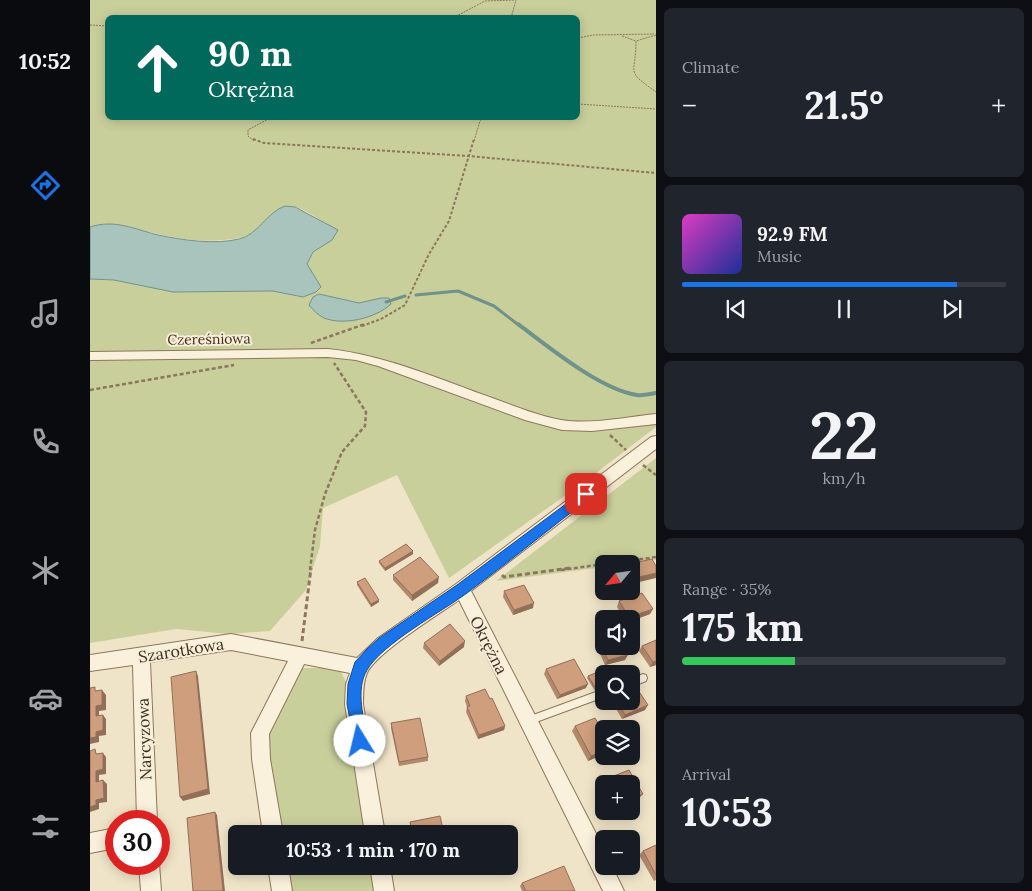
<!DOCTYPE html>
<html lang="en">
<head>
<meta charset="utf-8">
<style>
	body { margin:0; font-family:Lora,serif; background:#20242c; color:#f1f3f6; height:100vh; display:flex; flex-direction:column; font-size:19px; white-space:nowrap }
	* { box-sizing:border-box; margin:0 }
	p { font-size:16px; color:#9ea1a6 }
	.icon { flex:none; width:28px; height:28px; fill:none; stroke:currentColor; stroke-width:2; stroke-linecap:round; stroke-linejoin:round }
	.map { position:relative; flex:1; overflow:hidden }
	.details { display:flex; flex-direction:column; gap:8px; padding:8px; background:#0d0f14; width:376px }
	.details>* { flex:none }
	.hud { position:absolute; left:15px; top:15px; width:475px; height:105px; border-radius:8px; box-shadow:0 2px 12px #0003; background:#00695c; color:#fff; overflow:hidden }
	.needle { width:32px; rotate:241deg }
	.controls { position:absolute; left:505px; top:555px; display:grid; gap:10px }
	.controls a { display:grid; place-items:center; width:45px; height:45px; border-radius:8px; background:#171b24; box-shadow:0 2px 12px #0003; font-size:25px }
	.speed { position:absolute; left:15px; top:810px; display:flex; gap:10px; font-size:25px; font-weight:700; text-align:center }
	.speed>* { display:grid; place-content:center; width:65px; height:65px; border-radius:50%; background:#171b24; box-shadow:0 2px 12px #0003; line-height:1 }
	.speed .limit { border:8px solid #d22; background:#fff; color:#111 }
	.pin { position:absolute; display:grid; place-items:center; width:42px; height:42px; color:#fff; margin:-21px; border-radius:10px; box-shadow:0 2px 8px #0006 }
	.me { position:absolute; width:55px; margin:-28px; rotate:351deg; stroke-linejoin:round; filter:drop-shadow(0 0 4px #0008) }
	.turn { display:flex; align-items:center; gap:18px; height:105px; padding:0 20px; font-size:22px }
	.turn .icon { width:65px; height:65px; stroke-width:2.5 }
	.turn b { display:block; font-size:35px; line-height:42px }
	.big { font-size:38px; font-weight:700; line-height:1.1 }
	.details .tile { flex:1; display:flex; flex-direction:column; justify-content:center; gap:8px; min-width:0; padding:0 18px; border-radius:8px; background:#20242c }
	.details .dial { align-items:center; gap:0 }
	.dial b { font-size:65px; line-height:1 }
	.song { display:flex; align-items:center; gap:15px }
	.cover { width:60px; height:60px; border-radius:8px; background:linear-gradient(135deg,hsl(310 70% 55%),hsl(230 70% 35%)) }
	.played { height:5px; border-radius:2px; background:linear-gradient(90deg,#1a73e8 85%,#363941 85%) }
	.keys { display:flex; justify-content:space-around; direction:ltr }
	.heat { display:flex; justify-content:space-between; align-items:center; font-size:28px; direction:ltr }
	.charge { height:8px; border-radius:4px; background:linear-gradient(90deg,#34c759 35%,#363941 0) }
	.trip { position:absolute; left:138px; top:825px; width:290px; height:50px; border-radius:8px; background:#171b24; box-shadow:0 2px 12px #0003; font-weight:700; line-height:50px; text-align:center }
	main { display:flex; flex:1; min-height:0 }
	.tab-bar { display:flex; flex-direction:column; width:90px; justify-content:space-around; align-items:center; background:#090b0e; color:#9ea1a6 }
	.tab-bar .icon { width:35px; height:35px }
	.tab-bar .active { color:#1a73e8 }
	.tab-bar b { font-size:22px; color:#f1f3f6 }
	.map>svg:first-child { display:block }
	.green { fill:#c9cf9b; fill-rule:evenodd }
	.water { fill:#a9c4bc; stroke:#6f938a }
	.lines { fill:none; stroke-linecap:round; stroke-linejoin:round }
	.stream-far1 { stroke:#6f938a; stroke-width:3 }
	.stream { stroke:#6f938a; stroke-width:4 }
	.lane-casing { stroke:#8d765c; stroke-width:2 }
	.street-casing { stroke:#8d765c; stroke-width:2 }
	.path-far3 { stroke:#8d765c; stroke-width:1; stroke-dasharray:2 1; stroke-linecap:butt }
	.path-far2 { stroke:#8d765c; stroke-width:2; stroke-dasharray:3 2; stroke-linecap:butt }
	.path-far1 { stroke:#8d765c; stroke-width:2.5; stroke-dasharray:4 2.5; stroke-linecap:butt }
	.path { stroke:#8d765c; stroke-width:3; stroke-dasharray:5 3; stroke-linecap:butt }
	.lane { fill:#faf1dc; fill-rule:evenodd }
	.street { fill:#faf1dc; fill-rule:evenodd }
	.wall { fill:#b2896c }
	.shaded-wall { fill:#916f58 }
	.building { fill:#cf9f7d; stroke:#916f58 }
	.route { fill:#1a73e8; stroke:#114b97 }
	.labels { text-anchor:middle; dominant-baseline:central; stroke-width:4; stroke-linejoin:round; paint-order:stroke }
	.street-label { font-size:14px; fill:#3d2e20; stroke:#f7eed8 }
	.near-street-label { font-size:16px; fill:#3d2e20; stroke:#f7eed8 }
</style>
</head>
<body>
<main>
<nav class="tab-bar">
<b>10:52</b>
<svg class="icon active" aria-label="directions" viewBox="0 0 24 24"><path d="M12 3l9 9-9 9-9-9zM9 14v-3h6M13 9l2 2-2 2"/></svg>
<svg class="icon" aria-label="music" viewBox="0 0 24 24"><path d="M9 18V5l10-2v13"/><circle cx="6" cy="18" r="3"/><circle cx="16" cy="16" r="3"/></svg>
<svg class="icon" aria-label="phone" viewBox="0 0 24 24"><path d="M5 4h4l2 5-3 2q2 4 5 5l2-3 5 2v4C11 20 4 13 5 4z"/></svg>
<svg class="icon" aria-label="climate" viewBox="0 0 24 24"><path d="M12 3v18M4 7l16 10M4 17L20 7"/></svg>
<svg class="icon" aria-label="car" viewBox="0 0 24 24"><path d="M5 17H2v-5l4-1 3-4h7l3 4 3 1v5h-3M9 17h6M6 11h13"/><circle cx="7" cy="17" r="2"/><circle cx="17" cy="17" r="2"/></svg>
<svg class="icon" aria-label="filters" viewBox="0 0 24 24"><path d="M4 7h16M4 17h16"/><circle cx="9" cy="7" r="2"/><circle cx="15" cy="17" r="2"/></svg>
</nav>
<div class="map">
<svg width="566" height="891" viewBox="0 0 566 891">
	<rect width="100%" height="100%" fill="#f0e4c8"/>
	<path class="green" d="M0 0H566V427L497 480 359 578 307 475 233 508 230 546 216 590 180 631 138 634 86 629 0 643V279L24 280 83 292 183 291 213 297 225 278 217 264 223 252 242 240 237 224C227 218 217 211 206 207 187 202 178 221 165 231 155 238 145 239 133 240 112 242 88 239 68 234 44 229 25 219 0 227ZM18 18H488V118H18Z
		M566 458V560L535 564H514V567L406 581Z
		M212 668H249L256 682 254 702 277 834H192L176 742 191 704Z
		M197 866H282L287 891H202Z"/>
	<path class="water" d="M195 206 205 207 248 230 242 240 223 252 217 264 231 287 226 292 213 297 183 291 83 292 24 280 0 279V227C25 219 44 229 68 235 92 240 124 245 149 239 168 235 177 212 195 206Z
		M229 294 269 303 291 298H299L301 304C286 318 254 326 234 318 228 315 223 310 219 305L223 297Z"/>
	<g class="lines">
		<path class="stream-far1" d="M326 295 368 291 404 306 430 326
			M296 302 315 296"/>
		<path class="stream" d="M428 324C457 346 511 390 547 395 553 396 560 394 566 393"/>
		<defs>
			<path id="lane" d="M553 674 556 675 557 678 556 681 541 687V679Z
				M514 689V697L438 725 435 724 433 721 435 718Z"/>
			<path id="street" d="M238 349C296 355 351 380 405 399 427 407 448 416 471 420 501 425 535 417 566 414V424L502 431 472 430 435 420 288 366 266 360 238 357 0 360V352Z
				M566 436V449L381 591 514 849V866H522L534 891H513L369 600C349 614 286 653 277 673 273 682 273 694 273 704L295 834H275L255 704 256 684 260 673 214 664 179 734 180 759 193 834H173L162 759 161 733 198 661 141 650 60 662 67 821H47L43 665 0 671V655L141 634 267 658 288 638 366 584 561 437Z
				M26 828V848L0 853V833Z
				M69 863 71 891H51L49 864Z
				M178 866H198L202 891H182Z
				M280 866H300L304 891H284Z"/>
		</defs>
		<use href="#lane" class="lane-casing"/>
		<use href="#street" class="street-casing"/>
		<path class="path-far3" d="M363 18 395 1 426 0
			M421 18 426 0
			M0 25 18 26
			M566 35 546 41C546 76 534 69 566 92
			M532 36 546 41
			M488 38 503 35 564 34
			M488 104 566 109
			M164 141 158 136V130L180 118
			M384 141 391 118"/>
		<path class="path-far2" d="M163 139 174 143 378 156 566 173
			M272 326 291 319 315 305 339 254 359 221 384 139"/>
		<path class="path-far1" d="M221 343 275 324
			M0 390 144 365
			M520 435 536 450
			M553 465 566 475
			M517 564 566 557
			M220 570 225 530 235 494 252 452 275 426 276 412 244 363
			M471 570 514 564"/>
		<path class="path" d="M412 575 414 577 480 568
			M212 641 221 568"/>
		<use href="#lane" class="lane"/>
		<use href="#street" class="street"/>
	</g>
	<path class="wall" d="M323 551V554L295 571 289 563V561Z
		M303 575 348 583 322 601 303 580Z
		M267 582 289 602 281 607 267 585Z
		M414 591 443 608 423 615 413 597Z
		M529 601 560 614 541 621V619H534L527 607Z
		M508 640 535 660 515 665 506 645Z
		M334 643 374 647 349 666 333 648Z
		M552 646 566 665 560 667 549 651Z
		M456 669 496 688 467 699 454 674Z
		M514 675 505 691 497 678 498 676H511Z
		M376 696 400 699 415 726 414 730 388 739 376 712 377 707 375 701Z
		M528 702 555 710 532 719 525 707Z
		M301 723 338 757V761L309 766 301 728Z
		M485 726 514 754 498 761 482 731Z
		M539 770 553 794 549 798 541 801V784H514L513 783 516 779Z
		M320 822 354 834H321L320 825Z
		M566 845V880L564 881 549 855 553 851Z
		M328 866H340L328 869Z
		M432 883 485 891H432L430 886Z"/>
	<path class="shaded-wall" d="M323 551V554L295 571V568Z
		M566 573V578L541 584V579Z
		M349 577 348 583 322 601V595Z
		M289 600V602L281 607V604Z
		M444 603 443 608 423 615 424 610Z
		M563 609 560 614 541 621V619H538L539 617Z
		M375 641 374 647 349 666 350 661Z
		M538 655 535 660 515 665 518 660Z
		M566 661V665L560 667 563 662Z
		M106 671 108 676 120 794 93 801 90 797Z
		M498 684 496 688 467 699 470 695Z
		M514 686V688L505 691 506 689Z
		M12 690 16 695V710L9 711V721L6 716V706Z
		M558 705 555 710 532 719 535 715Z
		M13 715 16 719V735L9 736V742L0 744V738L6 732Z
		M415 726 414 730 388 739 389 735Z
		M514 751V754L498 761 501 756Z
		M13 753 16 757V774L9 775V786L6 782V771Z
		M13 780 17 784V802L9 803V809L0 812V807L6 800Z
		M553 794 549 798 541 801V799Z
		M125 812 127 815 135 891H133Z"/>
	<path class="building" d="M316 544 323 551 295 568 289 561Z
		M330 557 349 577 322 595 303 575Z
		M562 559 566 566V573L541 579V564H540Z
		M275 578 289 600 281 604 267 582Z
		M434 585 444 603 424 610 414 591Z
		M552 593 563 609 539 617 529 601Z
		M360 624 375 641 350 661 334 643Z
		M514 639V646H534L538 655 518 660 508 640Z
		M566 640V661L563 662 552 646Z
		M484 659 498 684 470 695 456 669Z
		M528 670 531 674H517Z
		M106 671 118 789 90 797 81 677Z
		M508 672 511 676 514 675V686L506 689 498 676Z
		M5 687V691L12 690V705L6 706V716L13 715V730L6 732V737L0 738V688Z
		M395 689 400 699 402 698 415 726 389 735 377 707 380 706 376 696Z
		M550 693 558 705 535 715 528 702 531 701H541V697Z
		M330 718 338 757 309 762 301 723Z
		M505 718 514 733V751L501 756 485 726Z
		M5 749 6 754 13 753V769L6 771V782L13 780 14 798 6 800V805L0 807V751Z
		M539 770 553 794 541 799V784H519L516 779Z
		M125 812 133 891H103L97 818Z
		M350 816 354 834H323L320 822Z
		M566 845V875L553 851Z
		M474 866 485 891H436L432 883Z"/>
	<path class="route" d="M496 489 501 490 502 494 501 497C459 529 419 562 377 593 351 612 292 644 277 670 265 690 274 720 278 741L276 746 270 748 265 746 257 704 258 684 265 662 277 649 289 638 367 585Z"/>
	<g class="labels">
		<g class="street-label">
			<text transform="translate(119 339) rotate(-1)">Czereśniowa</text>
		</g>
		<g class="near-street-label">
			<text transform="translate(399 645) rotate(63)">Okrężna</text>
			<text transform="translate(91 650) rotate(-9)">Szarotkowa</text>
			<text transform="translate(54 739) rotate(-92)">Narcyzowa</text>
		</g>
	</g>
</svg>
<div class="controls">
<a><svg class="needle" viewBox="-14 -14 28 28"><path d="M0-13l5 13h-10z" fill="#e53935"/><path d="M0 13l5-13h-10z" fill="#9ea1a6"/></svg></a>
<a><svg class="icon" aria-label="sound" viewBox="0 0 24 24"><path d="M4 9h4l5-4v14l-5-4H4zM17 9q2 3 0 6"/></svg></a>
<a><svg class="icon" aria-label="search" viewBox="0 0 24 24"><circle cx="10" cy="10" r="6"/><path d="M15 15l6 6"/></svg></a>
<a><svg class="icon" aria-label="layers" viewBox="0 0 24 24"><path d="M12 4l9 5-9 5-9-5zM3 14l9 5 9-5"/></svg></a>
<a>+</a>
<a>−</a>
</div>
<div class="speed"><div class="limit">30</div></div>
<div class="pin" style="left:496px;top:494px;background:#d93025"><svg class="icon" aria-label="arrive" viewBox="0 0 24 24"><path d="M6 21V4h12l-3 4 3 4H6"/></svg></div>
<svg class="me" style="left:270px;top:741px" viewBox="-20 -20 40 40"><circle r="19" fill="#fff"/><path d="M0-13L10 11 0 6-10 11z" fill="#1a73e8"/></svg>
<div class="trip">10:53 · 1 min · 170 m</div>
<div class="hud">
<div class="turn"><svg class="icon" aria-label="ahead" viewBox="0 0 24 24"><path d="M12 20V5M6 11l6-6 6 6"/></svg><div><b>90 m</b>Okrężna</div></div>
</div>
</div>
<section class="details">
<div class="tile"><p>Climate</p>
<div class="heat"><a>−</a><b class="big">21.5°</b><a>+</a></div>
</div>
<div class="tile">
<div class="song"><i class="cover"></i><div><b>92.9 FM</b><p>Music</p></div></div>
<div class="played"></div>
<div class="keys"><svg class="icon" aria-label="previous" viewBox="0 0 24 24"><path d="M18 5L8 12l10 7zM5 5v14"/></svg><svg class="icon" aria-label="pause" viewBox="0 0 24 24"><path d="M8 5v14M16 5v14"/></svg><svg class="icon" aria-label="next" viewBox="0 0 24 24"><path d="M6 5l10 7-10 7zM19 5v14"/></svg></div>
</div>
<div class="tile dial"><b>22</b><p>km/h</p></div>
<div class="tile"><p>Range · 35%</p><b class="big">175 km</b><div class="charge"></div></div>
<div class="tile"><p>Arrival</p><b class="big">10:53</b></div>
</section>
</main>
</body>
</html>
